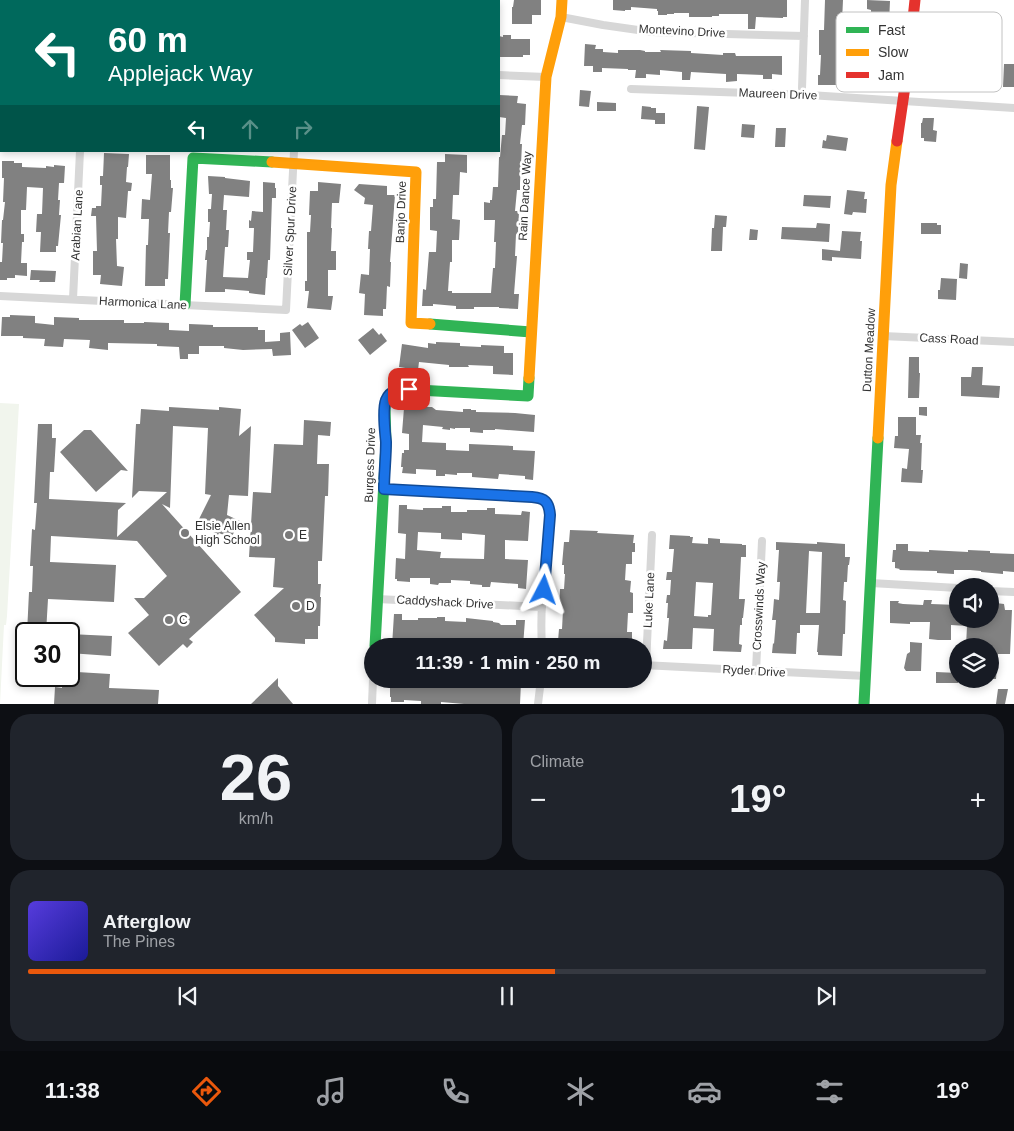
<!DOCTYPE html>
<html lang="en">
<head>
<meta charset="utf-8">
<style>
	body { margin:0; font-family:Arial,sans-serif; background:#20242c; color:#f1f3f6; height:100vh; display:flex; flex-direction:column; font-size:19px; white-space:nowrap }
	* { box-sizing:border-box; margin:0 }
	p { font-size:16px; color:#9ea1a6 }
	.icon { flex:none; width:28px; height:28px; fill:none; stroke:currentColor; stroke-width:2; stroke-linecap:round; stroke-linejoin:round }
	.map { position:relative; height:704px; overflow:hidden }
	.drawer { display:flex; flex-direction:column; gap:10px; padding:10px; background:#0d0f14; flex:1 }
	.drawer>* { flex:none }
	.hud { position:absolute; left:0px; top:0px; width:500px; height:152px; box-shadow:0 2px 8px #0003; background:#00695c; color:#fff; overflow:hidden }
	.buttons { position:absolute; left:949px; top:578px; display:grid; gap:10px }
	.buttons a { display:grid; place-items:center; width:50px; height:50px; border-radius:50%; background:#171b24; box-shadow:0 2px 8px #0003; font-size:25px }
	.speed { position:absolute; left:15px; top:622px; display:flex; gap:10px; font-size:25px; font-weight:700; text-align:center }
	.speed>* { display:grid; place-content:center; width:65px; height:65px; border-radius:50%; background:#171b24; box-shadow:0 2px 8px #0003; line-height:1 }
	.speed .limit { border:2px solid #111; border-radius:8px; background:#fff; color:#111 }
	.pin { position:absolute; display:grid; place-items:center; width:42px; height:42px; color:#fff; margin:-21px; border-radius:10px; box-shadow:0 2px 8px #0006 }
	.me { position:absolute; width:55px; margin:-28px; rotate:4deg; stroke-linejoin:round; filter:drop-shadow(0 0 4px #0008) }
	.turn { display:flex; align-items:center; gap:18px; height:105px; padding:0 25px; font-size:22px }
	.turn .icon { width:65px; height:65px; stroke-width:2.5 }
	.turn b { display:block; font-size:35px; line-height:42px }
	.lanes { display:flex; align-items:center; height:48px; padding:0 25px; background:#0003; justify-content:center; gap:25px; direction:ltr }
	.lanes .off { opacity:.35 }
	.big { font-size:38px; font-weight:700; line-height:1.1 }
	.drawer .tile { flex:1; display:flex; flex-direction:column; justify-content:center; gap:8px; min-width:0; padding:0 18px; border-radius:20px; background:#20242c }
	.drawer .dial { align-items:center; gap:0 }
	.dial b { font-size:65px; line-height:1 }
	.song { display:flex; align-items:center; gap:15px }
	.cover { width:60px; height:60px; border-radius:8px; background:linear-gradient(135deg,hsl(250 70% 55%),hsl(240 70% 35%)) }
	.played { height:5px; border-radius:2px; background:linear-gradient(90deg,#ea580c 55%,#363941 55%) }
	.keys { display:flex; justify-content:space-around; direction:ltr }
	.heat { display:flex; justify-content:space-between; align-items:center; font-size:28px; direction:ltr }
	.drawer .tiles { flex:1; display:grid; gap:10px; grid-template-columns:1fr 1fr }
	.tile:last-child { grid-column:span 2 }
	.trip { position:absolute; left:364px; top:638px; width:288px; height:50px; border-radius:25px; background:#171b24; box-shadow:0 2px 8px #0003; font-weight:700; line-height:50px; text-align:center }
	.menu { display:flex; height:80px; justify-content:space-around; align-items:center; background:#090b0e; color:#9ea1a6 }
	.menu .icon { width:35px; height:35px }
	.menu .current { color:#ea580c }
	.menu b { font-size:22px; color:#f1f3f6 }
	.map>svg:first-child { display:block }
	.green { fill:#f1f5ed }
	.building { fill:#818181; fill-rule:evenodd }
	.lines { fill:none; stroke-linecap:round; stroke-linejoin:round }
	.street { stroke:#d7d7d7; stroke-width:8 }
	.fast { stroke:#30b455; stroke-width:11 }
	.slow { stroke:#ff9f0a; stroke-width:11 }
	.jam { stroke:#e5322d; stroke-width:11 }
	.route-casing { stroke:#114b97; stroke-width:12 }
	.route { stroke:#1a73e8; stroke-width:9 }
	.poi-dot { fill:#7a7a7a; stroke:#fff; stroke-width:2 }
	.labels { text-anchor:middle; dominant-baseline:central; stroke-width:5; stroke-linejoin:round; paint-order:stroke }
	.street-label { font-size:12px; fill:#333; stroke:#fff }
	.poi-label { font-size:12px; fill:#333; stroke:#fff; text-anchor:start }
	.key { fill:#fff; stroke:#c2c2c2; stroke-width:1 }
	.key-label { font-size:14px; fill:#333 }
</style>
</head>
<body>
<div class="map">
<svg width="1014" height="704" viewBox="0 0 1014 704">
	<rect width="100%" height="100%" fill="#fff"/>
	<path class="green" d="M0 403 19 404 7 616 6 625H4L0 704Z"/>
	<path class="building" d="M514 0H541V15H532V24H512V7H513Z
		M613 0H787V17H783V18L756 17 755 29H748V14H719V16H712V17H689V13H674V14H667V15H658V11H657V9L631 7V10H625V11L613 10Z
		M825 0H843L842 22H847V32L842 31 841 54H868V45H871V10L867 9V0L890 1 888 46H891V56H890L889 62H882L881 77H886V86L863 85 864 77 845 76H841L840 85H818V75H820L821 55H819V30H824Z
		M503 35H511V39H530V55H523V57H500L499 36 503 37Z
		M585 44 596 45 595 49H603V52L618 53V50H640L645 51V52H661L660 50 691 51V53L723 55V53H735L736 56H782V75L772 74V79H763V75L737 74V81L726 82V74L691 72 690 80H682V72L660 70V75L646 74V78H635L636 70H628V69L602 68V72H593V66H584Z
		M1004 64H1014V87H1003Z
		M580 90 591 91 589 107 579 106Z
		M499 95 518 96 517 103 526 104 525 125H522L520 144H522L520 183V190H517L515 211H519L518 235 516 234 515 256H517L514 294H519L518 309 499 308V307H474V309H456V306L433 304V306H422L423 289 426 290 429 252H436L437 231 430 230V207H433V199H436L437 162H445V154L467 155V173L460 172 459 195H453L452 219 460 220 459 240H452V262H450L448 291H452V293H491L493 268H495L496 242H494L495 220H484V202L490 203V200H492L493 187H498L499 157H500L502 135H505L506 118 499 117Z
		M597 102 616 103V111H597Z
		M642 106 651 107V108H656V113H665V124H655V120L641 119Z
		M697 106 709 107 705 150 694 149Z
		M923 118H934L933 130 937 131 936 142 924 141V138H921V123H922Z
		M742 124 755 125 754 138 741 137Z
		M776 128H786L785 147H775Z
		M827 135 848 138 846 151 822 148 823 140 826 141Z
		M104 153 129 154 128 167H127L126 182 132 183 131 191H128L126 218 118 217V239H116L117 266 124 267 122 286 100 284 101 275H93V251H97L96 216H91L92 208H96V206H101L102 185H100V176H103Z
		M146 155H170V180H171V188H173L171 212H169L168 233H170L168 279H165V286H145L146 245H148L149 219H141L142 199 150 200 152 174H146Z
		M2 161H14V163H22V167L46 168V166L54 167V165L65 166 64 183H59L58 200H60L59 215H61L58 246H56V252H40L41 232H36L37 214H42L43 188 27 187 26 210H21V234H24V242H22L21 263H27V276L15 275V278H7V280H0V262H2L3 243H1L2 220H3L5 202H3L4 178H2Z
		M208 176 225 177V178L250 181 249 197 224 195 223 210H227L226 230H229L228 247H225L223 277 248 278 250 260H247V252H253L254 228H249V220L251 221 252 211 263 212V182L275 183V188H276V198H272L270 260H268L267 278H266L265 295 249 293V291L225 289V292H205L207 260H205L206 250H207V237H209L210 222H208V209H211L212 194H209Z
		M318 182 341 184 339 203H332L331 228H332L331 251H336V270H328V296H333L331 310 307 308 309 291H305V281H307V232H310L311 215H309L310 191H318Z
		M359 184 387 186V195H395L390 262H391L390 287 387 286 386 309H383V316L364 315 365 294 359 293 361 274 369 275 370 249H368L369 231H371L373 205 364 204 365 198 354 190Z
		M847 190 865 192 864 199H867L866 213 853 212 852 215 844 214Z
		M804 195 831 196 830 208 803 206Z
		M715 215 727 216 726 227H723L722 251H711L712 228H714Z
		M817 223 830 224 829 242 781 239 782 227 816 228Z
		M921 223H937V225H941V234H921Z
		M750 229 758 230 757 240H749Z
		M842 231 861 232 860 241H862L861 259 832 257V261L822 260V249L840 251Z
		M960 263 968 264 967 279 959 278Z
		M31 270 56 271 55 282H39L40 280H30Z
		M941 278 957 279 956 300 938 299V290H940Z
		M10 315 35 316V323L45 324 54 325V317L79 318V320H124V323H144V322L169 323V330L189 331V324L213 325V327H258V330H265V342L280 341V333L290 332 291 355 273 356 272 349 243 350 224 348V346H199V354H188V359H180L179 347 157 346V344L108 343V350L89 348 90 340 64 339 63 347 44 346 45 339 23 338V336H1L2 317H10Z
		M308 322 319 338 305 348 292 330 300 324 302 326Z
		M373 328 379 335 381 333 387 341 370 355 358 340Z
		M436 342 460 343V346L481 347V345L504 346V353H513V375L493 374V366L468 365 469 367H449V365L419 362 418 370 399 367 402 344 428 348V343L436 344Z
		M909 357H919V373H920L919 398H908Z
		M972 367H983L982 385 1000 386 999 398 961 396V377H971Z
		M169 407 219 410V407L241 409 239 436 251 426 248 496 229 495 227 515 240 521 231 538 219 533 218 535 210 530 211 528 198 521 211 495 205 494 208 428 173 426 170 508 162 504 241 592 189 639 193 642 187 648 183 644 159 666 128 633 149 615 134 598H144L167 576 137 541 51 536 50 562 116 565 114 602 48 599 46 633H27L29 592H32L33 566H30L32 529 35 530 37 503H34L38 424H52V438H56L54 472H50L49 499 126 503 118 510 117 537 167 492 139 491 132 498 136 424H140L141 409 169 411Z
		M424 407H432L436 410 463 412V409H471V410H476V412L515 413 535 415 534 432 495 429V430H483V433L470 432V428H455V429L450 428V430L442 429 443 427 423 425 422 442 446 443V450L469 451V444L513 446V450L535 451 533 480 525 479V476L499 474 498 479 472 477V473H457V475L445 474V476H436V470L416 469V474L402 473 403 467H401L402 453H404V450H409V434L402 433 404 408H424Z
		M919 407H927V416L919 415Z
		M898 417H916V435H921L920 443H922L921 470H923L922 483 901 482 902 468 907 469 909 449 894 448 895 436H898Z
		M304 420 331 422 330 436 318 435 317 464H329L328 496H325L322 561H318V584H321L320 597H321L320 626H318V639H305V644L275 642V638L254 615 284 588 273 587 275 558 249 557 253 492 271 493 274 444 303 445Z
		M84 430H91L128 471 121 470 96 492 60 452Z
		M399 505H407V509L423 510V508H442V506H451V512H467V510H487V508H495V514L521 515 522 511 530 512 528 541 505 540V559L528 560 526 589 518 588V584L491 582 490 587H482V585L470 584V581L451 580V583H439L438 585 430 584V578H410V582L397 581V579H395L396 558 405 559 406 534 398 533ZM418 532 441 533V539L462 540V533L485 535 484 559 440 558 441 552 417 550Z
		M570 530 598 531 597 533 634 535 633 543H635V552H632V564H626L625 580 631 581 630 592 633 593V613H628L627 632H632V645L611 646V644H608V640L581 638V642H578V644L564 643V641H558L559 629H562L563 610H559L560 589H564L565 574H564V565H562L564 542H569Z
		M670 535 690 536V537H693L692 543 708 544V538L720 539V543L742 544V545H746V557H741L739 599H745L743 618H742V625H740L739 644 742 645 741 652 713 651 714 629 693 628 692 649H663L664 640 667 641 669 618H667L668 603H666L667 595H670L671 580H666L667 572H672L674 549H669ZM696 582 713 583 711 615H708V617L694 616Z
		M776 542 817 544V542L845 544V557H850L849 565H848L847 582H844L843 600 846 601 845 634H843L842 656 818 655V652H817L819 625H800V633H797L796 654 772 653 773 643 774 644 776 620H772L773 612 774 599 779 600 780 582H777L779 550H776ZM809 551 822 552 820 613H806Z
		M896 544H908V551L929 552V550L968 552V550L990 551V553L1014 554V572L1003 571V574L981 572V571L970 570H954V574L937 573V571L899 570 900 569 895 568V562H892L893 550H896Z
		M924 600H932L931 604 958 605V619H990V612H995L996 603 1004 604 1005 610H1012L1010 654H998L996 679H990V646H966L967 626 951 625V640H938L929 639 930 622H910V624L890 623V601H899L898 603 903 604 923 605Z
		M394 614H402V620H418V618H437V617H445V621L466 622V618L493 621V622L499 623 501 625H516V620H525L523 646 482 645V642L471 641V638H456V646L436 645V642L414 641V646H392Z
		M69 634 112 636 111 656 69 653Z
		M910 642 922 643 921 671H906L904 668 907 654 910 652Z
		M77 672 110 674 109 688 159 690 158 704H54L55 687 62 688V676H77Z
		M936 672 958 673V683H936Z
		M278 678V686L293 704H251Z
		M392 679H455V681L477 682V679H499L498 681 521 682 520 704H464L441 702V704H421V701L404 700V702H391V697H390V681H392Z
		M998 689H1008L1005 704H996Z"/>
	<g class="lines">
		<path class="street" d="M166 1V0
			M291 1V0
			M418 1V0
			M561 17 603 25 652 32 804 36
			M0 58H1
			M499 75 546 77
			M802 88 805 0
			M631 89 809 95 1014 108
			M0 144H1
			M0 296 286 310 294 151
			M73 299 80 151
			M883 336 1014 342
			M383 489 532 497C545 498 549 502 550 515 547 558 539 602 542 646
			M871 583 958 588
			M990 591 1014 592
			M377 599 542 607
			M642 665 866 676
			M646 665 652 535
			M756 671 762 541
			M372 704 373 679
			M538 704 541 679"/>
		<path class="fast" d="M185 305 193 158 272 162
			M430 324 531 332
			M375 646 386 444 385 407 386 400 390 394 399 389 528 396 529 378
			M864 704 878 438"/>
		<path class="slow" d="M272 162 416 172 411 323 430 324
			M529 378 546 77 561 17 562 0
			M878 438 891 185 897 141"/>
		<path class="jam" d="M897 141 908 66 915 0"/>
	</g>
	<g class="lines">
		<defs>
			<path id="route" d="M409 389C400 389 390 390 386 400 382 410 385 431 386 442 386 458 384 474 384 489L532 497C545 498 549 502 550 515L544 590"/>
		</defs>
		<use href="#route" class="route-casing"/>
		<use href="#route" class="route"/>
	</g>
	<g class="poi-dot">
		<circle cx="185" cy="533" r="5"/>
		<circle cx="289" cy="535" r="5"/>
		<circle cx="296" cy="606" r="5"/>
		<circle cx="169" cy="620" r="5"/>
	</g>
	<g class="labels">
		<g class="street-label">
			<text transform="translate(682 31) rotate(3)">Montevino Drive</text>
			<text transform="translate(778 94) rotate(2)">Maureen Drive</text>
			<text transform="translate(525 196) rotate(-87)">Rain Dance Way</text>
			<text transform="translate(401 212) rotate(-88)">Banjo Drive</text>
			<text transform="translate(77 225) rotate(-87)">Arabian Lane</text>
			<text transform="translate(290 231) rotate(-87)">Silver Spur Drive</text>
			<text transform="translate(143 303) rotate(3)">Harmonica Lane</text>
			<text transform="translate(949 339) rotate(3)">Cass Road</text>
			<text transform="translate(869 350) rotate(-87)">Dutton Meadow</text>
			<text transform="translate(370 465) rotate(-88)">Burgess Drive</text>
			<text transform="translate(649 600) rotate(-87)">Luke Lane</text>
			<text transform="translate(445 602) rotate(3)">Caddyshack Drive</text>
			<text transform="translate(759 606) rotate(-87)">Crosswinds Way</text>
			<text transform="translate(754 671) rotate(3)">Ryder Drive</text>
		</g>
		<g class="poi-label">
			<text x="195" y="526">Elsie Allen<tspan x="195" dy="14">High School</tspan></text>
			<text x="299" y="535">E</text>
			<text x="306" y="606">D</text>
			<text x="179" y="620">C</text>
		</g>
	</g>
	<rect x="836" y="12" width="166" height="80" rx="8" class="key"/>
	<rect x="846" y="27" width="23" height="6" fill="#30b455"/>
	<rect x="846" y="49" width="23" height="7" fill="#ff9f0a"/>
	<rect x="846" y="72" width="23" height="6" fill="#e5322d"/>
	<g class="key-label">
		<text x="878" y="35">Fast</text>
		<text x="878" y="57">Slow</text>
		<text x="878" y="80">Jam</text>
	</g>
</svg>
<div class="buttons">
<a><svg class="icon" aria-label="sound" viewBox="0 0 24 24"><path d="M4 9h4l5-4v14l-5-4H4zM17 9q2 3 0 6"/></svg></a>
<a><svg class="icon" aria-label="layers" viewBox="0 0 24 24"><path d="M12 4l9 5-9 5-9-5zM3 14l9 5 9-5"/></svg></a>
</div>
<div class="speed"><div class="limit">30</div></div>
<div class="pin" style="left:409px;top:389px;background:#d93025"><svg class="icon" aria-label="arrive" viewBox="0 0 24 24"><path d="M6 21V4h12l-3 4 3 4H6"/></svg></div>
<svg class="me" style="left:544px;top:590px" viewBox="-20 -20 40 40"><path d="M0-17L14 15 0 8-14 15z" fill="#1a73e8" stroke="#fff" stroke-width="4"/></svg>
<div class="trip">11:39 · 1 min · 250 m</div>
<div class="hud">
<div class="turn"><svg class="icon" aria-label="left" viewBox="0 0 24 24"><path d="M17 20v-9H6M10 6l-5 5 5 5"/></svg><div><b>60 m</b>Applejack Way</div></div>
<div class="lanes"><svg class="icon" aria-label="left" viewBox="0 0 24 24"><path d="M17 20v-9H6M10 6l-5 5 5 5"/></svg><svg class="icon off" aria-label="ahead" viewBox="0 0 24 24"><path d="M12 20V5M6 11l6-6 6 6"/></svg><svg class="icon off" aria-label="right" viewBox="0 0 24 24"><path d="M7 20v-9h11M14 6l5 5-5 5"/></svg></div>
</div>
</div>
<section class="drawer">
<div class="tiles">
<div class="tile dial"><b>26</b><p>km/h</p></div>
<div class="tile"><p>Climate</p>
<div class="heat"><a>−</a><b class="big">19°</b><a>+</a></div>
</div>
<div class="tile">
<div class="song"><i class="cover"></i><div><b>Afterglow</b><p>The Pines</p></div></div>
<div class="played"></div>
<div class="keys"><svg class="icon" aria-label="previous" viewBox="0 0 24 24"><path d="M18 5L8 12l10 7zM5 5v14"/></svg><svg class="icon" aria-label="pause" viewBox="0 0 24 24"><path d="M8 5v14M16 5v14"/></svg><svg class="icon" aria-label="next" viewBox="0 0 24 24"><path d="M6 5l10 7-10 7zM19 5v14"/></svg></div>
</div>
</div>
</section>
<nav class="menu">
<b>11:38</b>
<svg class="icon current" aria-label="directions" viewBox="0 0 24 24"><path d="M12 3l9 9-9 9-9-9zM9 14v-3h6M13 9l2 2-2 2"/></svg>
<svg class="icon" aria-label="music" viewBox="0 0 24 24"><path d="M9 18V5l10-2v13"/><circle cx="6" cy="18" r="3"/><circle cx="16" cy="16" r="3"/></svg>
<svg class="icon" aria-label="phone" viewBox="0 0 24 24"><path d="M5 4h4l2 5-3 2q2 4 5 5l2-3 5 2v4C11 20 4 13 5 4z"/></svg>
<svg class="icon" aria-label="climate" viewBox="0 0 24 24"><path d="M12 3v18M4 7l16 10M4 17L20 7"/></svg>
<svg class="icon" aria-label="car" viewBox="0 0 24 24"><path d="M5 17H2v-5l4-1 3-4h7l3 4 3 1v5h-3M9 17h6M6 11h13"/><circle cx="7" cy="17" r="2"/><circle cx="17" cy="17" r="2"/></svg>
<svg class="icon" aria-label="filters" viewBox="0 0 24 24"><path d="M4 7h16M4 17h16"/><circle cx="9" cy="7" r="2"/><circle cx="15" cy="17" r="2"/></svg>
<b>19°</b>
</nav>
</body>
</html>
